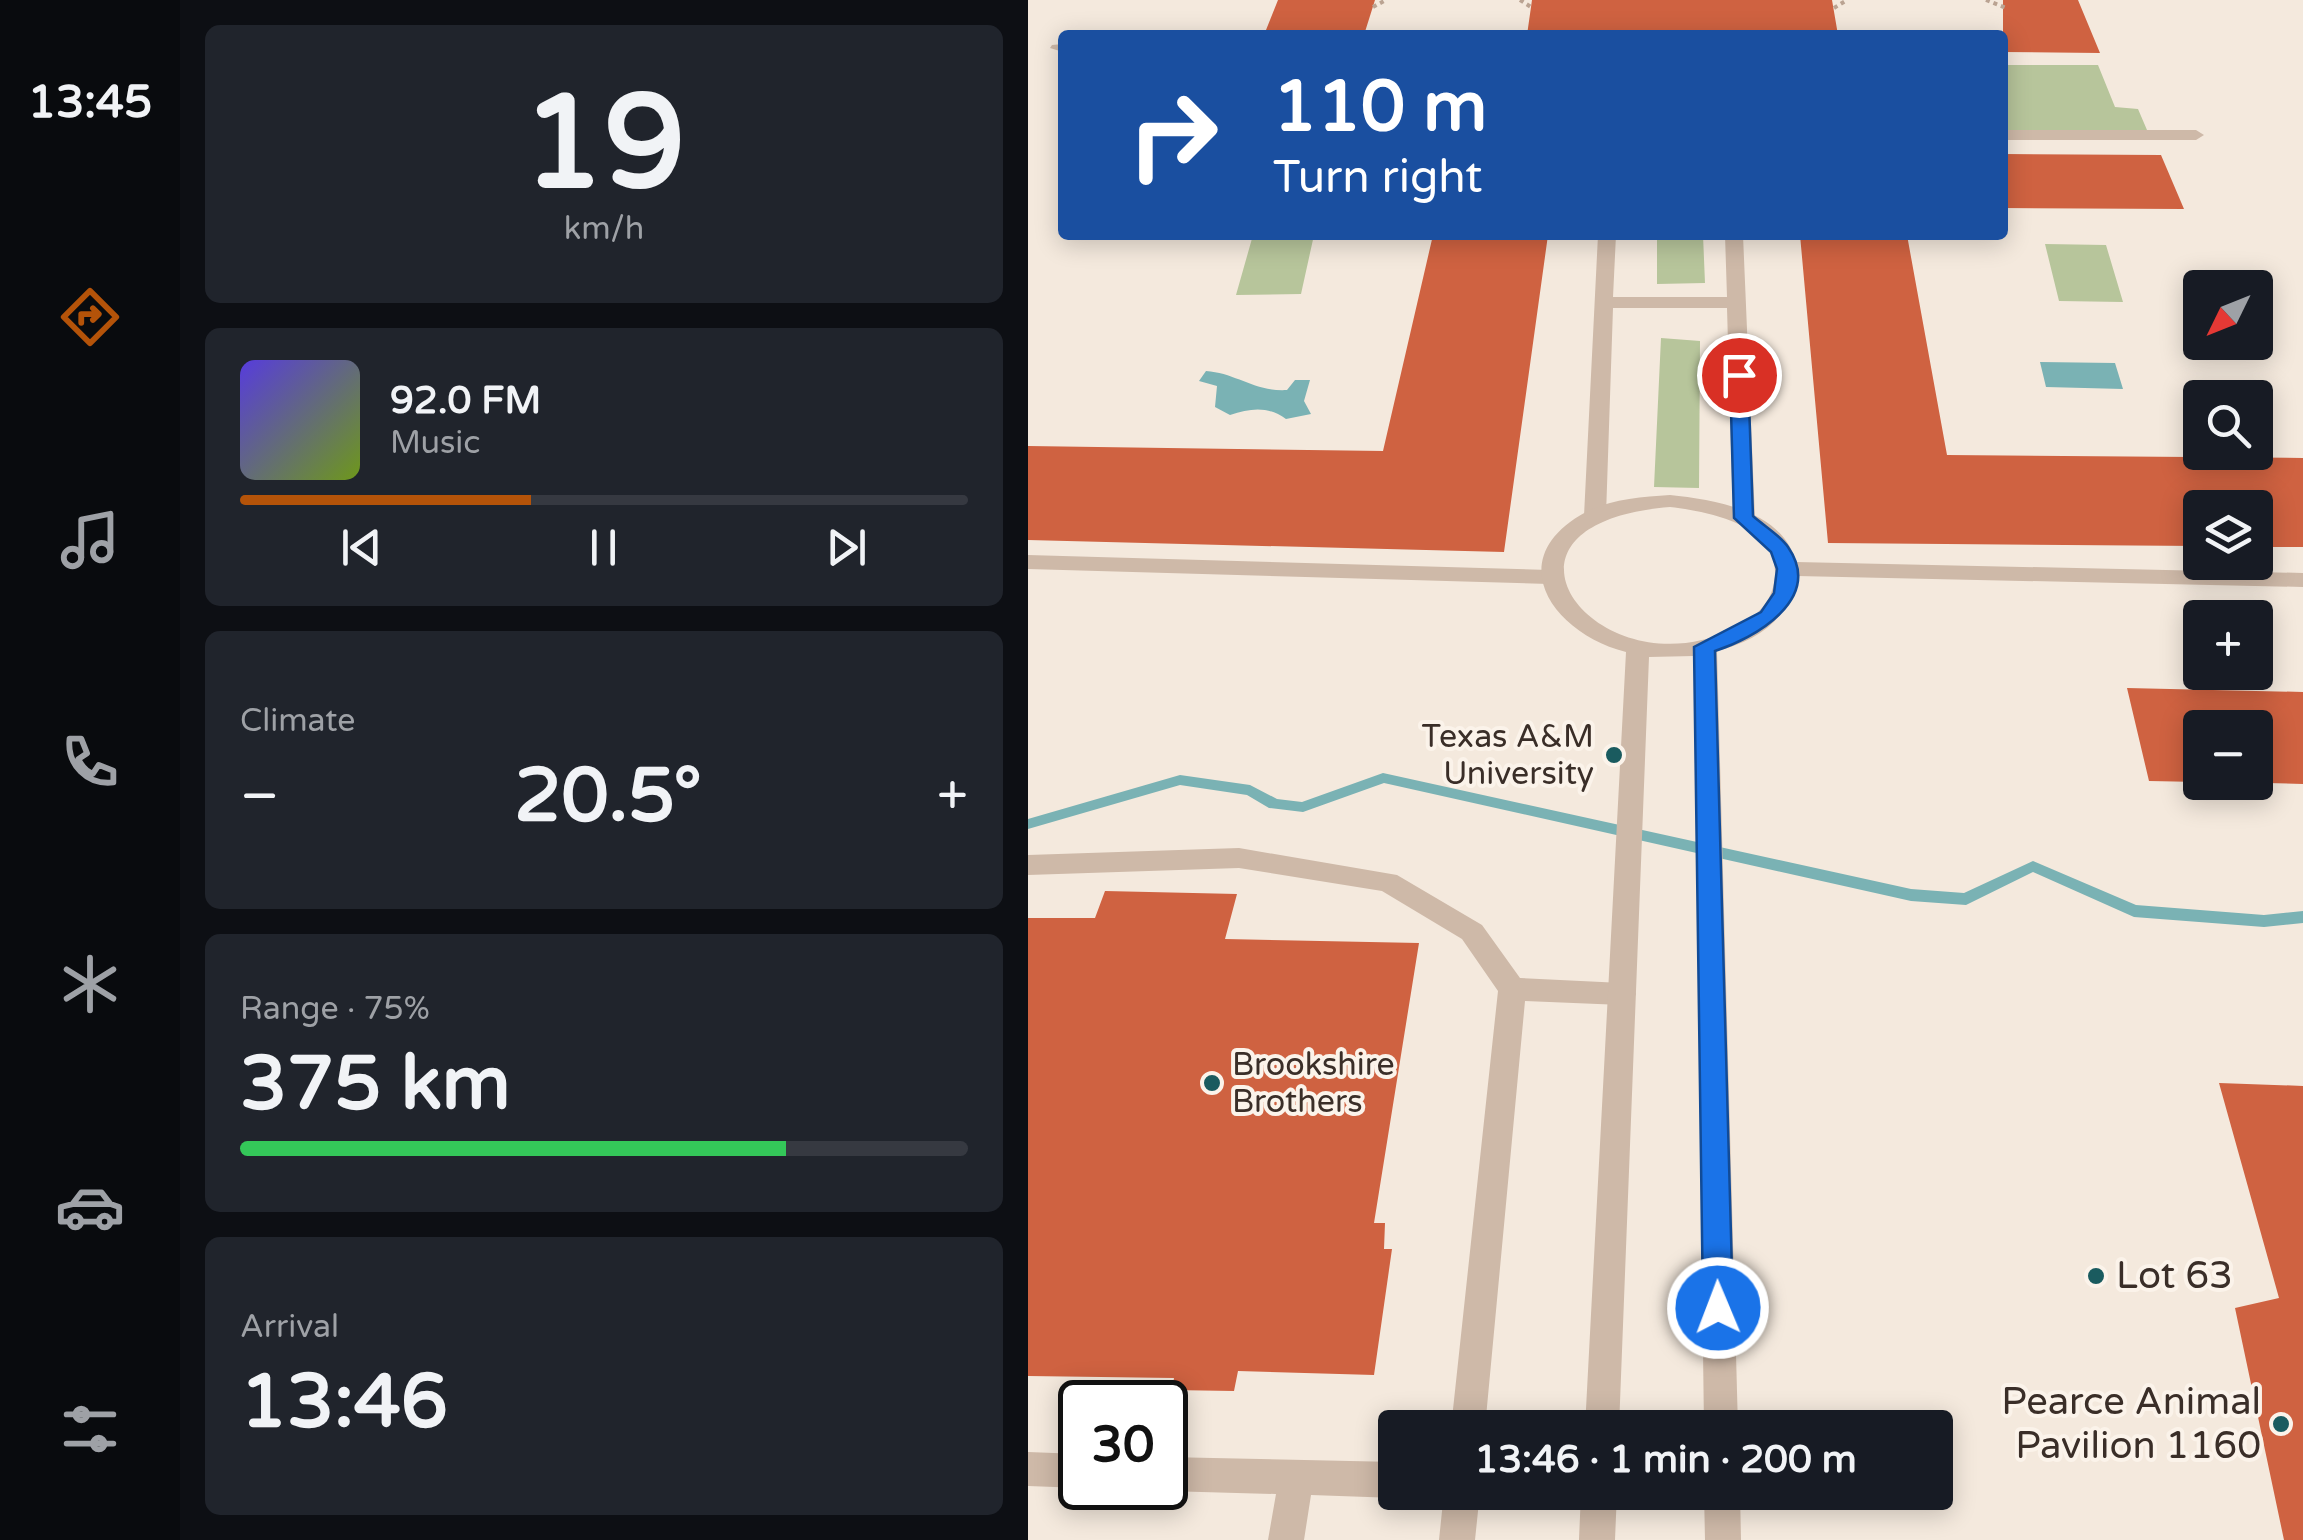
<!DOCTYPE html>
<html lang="en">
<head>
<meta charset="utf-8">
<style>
	body { margin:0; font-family:"Varela Round",sans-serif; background:#20242c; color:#f1f3f6; height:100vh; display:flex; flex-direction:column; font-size:38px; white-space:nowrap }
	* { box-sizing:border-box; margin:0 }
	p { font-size:32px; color:#9ea1a6 }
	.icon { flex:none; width:55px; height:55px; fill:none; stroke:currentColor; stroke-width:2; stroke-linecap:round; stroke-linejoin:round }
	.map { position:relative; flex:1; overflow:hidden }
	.panel { display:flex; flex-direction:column; gap:25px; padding:25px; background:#0d0f14; width:848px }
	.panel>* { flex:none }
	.top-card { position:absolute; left:30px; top:30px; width:950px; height:210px; border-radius:10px; box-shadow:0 5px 25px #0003; background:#1a4fa0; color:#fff; overflow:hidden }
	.needle { width:65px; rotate:227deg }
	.controls { position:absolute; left:1155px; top:270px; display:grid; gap:20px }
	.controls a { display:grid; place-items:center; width:90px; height:90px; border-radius:10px; background:#171b24; box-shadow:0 5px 25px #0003; font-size:50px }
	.speed { position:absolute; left:30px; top:1380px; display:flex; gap:20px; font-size:50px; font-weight:700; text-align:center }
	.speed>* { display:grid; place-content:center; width:130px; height:130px; border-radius:50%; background:#171b24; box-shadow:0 5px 25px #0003; line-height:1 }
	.speed .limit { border:5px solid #111; border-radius:15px; background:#fff; color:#111 }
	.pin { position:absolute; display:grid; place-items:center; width:85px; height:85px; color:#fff; margin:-42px; border:5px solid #fff; border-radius:50%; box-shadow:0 2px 10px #0007 }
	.me { position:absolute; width:110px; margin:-55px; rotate:359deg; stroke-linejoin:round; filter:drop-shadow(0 0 8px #0008) }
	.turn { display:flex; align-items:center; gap:35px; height:210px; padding:0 50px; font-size:45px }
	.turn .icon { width:130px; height:130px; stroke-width:2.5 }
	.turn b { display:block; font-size:70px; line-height:85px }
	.big { font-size:75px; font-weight:700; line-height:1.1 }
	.panel .card { flex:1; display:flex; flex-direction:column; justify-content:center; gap:15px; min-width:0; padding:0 35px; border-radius:15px; background:#20242c }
	.panel .dial { align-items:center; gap:0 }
	.dial b { font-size:130px; line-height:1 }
	.song { display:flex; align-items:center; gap:30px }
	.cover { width:120px; height:120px; border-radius:15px; background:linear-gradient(135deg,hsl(250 70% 55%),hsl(80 70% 35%)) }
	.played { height:10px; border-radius:5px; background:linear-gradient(90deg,#b45309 40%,#363941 40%) }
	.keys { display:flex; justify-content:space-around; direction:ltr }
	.heat { display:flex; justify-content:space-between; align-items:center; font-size:55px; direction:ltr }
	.charge { height:15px; border-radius:8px; background:linear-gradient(90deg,#34c759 75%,#363941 0) }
	.trip { position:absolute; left:350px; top:1410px; width:575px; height:100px; border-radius:10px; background:#171b24; box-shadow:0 5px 25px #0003; font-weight:700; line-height:100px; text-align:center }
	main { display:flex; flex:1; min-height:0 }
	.dock { display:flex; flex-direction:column; width:180px; justify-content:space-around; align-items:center; background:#090b0e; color:#9ea1a6 }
	.dock .icon { width:70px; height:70px }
	.dock .selected { color:#b45309 }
	.dock b { font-size:45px; color:#f1f3f6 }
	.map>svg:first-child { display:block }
	.green { fill:#b7c59b }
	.water { fill:#7ab2b4 }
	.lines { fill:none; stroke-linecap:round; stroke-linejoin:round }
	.stream { fill:#7ab2b4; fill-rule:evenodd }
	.building { fill:#cf6241 }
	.path { stroke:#baa392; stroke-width:4; stroke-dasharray:4 4; stroke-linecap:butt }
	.lane { fill:#ceb9a8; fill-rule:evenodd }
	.street { fill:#ceb9a8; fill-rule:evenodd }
	.route { fill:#1a73e8; stroke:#114b97; stroke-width:2.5 }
	.poi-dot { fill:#1a5b5f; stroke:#fbf3ea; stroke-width:4 }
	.labels { text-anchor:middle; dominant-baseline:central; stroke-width:8; stroke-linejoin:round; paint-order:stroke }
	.poi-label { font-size:32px; fill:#3a2e28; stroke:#fbf3ea; text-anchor:end }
	.near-poi-label { font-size:38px; fill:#3a2e28; stroke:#fbf3ea; text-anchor:start }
</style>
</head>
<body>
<main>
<nav class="dock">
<b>13:45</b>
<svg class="icon selected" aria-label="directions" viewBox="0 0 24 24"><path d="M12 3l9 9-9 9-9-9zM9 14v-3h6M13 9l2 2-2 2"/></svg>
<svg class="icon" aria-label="music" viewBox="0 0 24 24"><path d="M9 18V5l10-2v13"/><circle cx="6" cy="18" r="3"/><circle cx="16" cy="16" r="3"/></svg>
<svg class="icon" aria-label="phone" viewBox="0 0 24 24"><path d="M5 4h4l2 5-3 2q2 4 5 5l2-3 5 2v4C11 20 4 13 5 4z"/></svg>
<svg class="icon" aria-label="climate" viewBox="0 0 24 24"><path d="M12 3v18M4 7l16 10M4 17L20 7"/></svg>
<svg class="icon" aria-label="car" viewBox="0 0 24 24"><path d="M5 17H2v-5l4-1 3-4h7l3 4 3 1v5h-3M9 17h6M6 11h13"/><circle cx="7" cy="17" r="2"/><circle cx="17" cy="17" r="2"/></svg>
<svg class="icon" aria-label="filters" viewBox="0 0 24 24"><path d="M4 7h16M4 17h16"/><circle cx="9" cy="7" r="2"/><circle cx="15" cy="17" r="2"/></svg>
</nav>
<section class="panel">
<div class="card dial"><b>19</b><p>km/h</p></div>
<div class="card">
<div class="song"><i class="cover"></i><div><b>92.0 FM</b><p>Music</p></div></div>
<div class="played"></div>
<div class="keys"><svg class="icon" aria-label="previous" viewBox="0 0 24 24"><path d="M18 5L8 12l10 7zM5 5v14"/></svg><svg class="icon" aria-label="pause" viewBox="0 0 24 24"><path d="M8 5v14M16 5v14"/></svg><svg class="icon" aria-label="next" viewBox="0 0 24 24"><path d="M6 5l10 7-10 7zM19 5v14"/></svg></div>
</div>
<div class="card"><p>Climate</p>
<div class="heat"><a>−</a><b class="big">20.5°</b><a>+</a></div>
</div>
<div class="card"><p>Range · 75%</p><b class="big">375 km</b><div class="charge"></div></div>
<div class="card"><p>Arrival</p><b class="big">13:46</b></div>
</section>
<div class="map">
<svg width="1276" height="1540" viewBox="0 0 1276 1540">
	<rect width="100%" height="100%" fill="#f4e9dd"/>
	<path class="green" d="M975 65H1070L1087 107 1110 109 1119 130H975Z
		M225 235H286L273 294 208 295Z
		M629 235H675L677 283 629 284Z
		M1017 244 1078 245 1095 302 1031 301Z
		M633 338 672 341 671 488 626 487Z"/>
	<path class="water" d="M1012 362 1087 363 1095 389 1018 387Z
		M178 371C208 373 227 392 259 390L267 380H282L276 401 283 414 258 419C240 406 223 408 202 415L187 407 189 386 171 381Z"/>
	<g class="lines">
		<path class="stream" d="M355 773 883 889 936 893 1005 861 1108 905 1236 915 1276 911V923L1236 927 1106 917 1005 872 938 905 883 901 356 783 275 812 241 808 219 795 152 785 0 829V819L152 775 222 785 249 799 274 802Z"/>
	</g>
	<path class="building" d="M250 0H347L336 35H236Z
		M504 0H804L810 35H499Z
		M975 0H1050L1072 53 975 52Z
		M975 154 1133 155 1156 209 975 208Z
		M405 235H520L476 552 0 540V446L355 451Z
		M772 235H879L919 455 1276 458V547H1228V508H1172V546L800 543Z
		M1099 688 1276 692V784L1197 782H1228V728H1172V782L1121 781Z
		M77 891 209 894 197 939 391 943 346 1223H357L356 1249H364L346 1375 210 1371 206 1391 144 1390 146 1378 0 1376V918H67Z
		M1191 1083 1276 1086V1540H1256L1207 1308 1251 1298Z"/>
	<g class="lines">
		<path class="path" d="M492 0 503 7
			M958 0 978 8
			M345 7 358 0
			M806 8 819 0"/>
		<path class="lane" d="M35 44V52L22 48 24 45Z
			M975 130H1168L1176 135 1168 140H975Z
			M570 235H588L585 297H699L697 235H715L727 518 724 523 716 524 705 518 699 308H585L578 516 567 522 556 516Z
			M0 555 521 570 532 577 521 584 0 569Z
			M211 848 369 875 454 925 492 978 594 983 604 986 608 994 604 1002 594 1005 497 1001 457 1428H423L470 991 434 939 354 891 211 868 0 875V855Z
			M0 1452 52 1454 54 1488 0 1486Z
			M138 1457 368 1462V1492H380L368 1498 283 1495 276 1540H240L248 1494 138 1491 128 1488H138Z
			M416 1492H452L447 1540H411Z"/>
		<path class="street" d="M642 495C688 500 754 510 768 562L1276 573V587L769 576C763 619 728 641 689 651L710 1428H676L666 656 621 657 591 1428H557L598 652C526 634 471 559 558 512 583 499 614 497 642 495ZM642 507C683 512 757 526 746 583 742 605 726 618 707 628 572 696 435 524 642 507Z
			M553 1492H589L587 1540H551Z
			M676 1492H712L713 1540H677Z"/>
	</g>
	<path class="route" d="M711 369 720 375 725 516C736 526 752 535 760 547 796 599 727 638 687 651L705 1308 701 1318 690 1322 680 1318 675 1308 666 647 733 612 746 593 749 569 743 552 706 518 702 375Z"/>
	<g class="poi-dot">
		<circle cx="586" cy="755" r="10"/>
		<circle cx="184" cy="1083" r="10"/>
		<circle cx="1068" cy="1276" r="10"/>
		<circle cx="1253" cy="1424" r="10"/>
	</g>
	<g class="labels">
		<g class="poi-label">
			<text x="566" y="737">Texas A&amp;M<tspan x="566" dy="37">University</tspan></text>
			<text x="204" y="1065" text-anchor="start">Brookshire<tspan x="204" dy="37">Brothers</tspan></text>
		</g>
		<g class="near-poi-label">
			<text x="1088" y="1276">Lot 63</text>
			<text x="1233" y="1402" text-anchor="end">Pearce Animal<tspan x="1233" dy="44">Pavilion 1160</tspan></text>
		</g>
	</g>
</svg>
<div class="controls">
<a><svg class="needle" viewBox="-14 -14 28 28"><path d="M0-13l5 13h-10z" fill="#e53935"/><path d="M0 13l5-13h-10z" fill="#9ea1a6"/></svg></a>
<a><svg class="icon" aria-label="search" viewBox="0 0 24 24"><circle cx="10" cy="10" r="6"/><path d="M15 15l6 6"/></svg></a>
<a><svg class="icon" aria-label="layers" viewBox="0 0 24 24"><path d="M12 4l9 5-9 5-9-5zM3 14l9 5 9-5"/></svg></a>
<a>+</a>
<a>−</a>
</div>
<div class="speed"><div class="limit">30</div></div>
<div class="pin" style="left:711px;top:375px;background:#d93025"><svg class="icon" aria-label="arrive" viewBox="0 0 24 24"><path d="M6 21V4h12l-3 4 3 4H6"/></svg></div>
<svg class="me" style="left:690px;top:1308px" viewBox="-20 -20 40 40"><circle r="17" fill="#1a73e8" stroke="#fff" stroke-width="3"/><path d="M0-11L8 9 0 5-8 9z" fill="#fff"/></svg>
<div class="trip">13:46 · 1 min · 200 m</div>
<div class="top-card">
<div class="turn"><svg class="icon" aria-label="right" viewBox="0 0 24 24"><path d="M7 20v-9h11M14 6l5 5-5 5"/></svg><div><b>110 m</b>Turn right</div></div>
</div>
</div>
</main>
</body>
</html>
